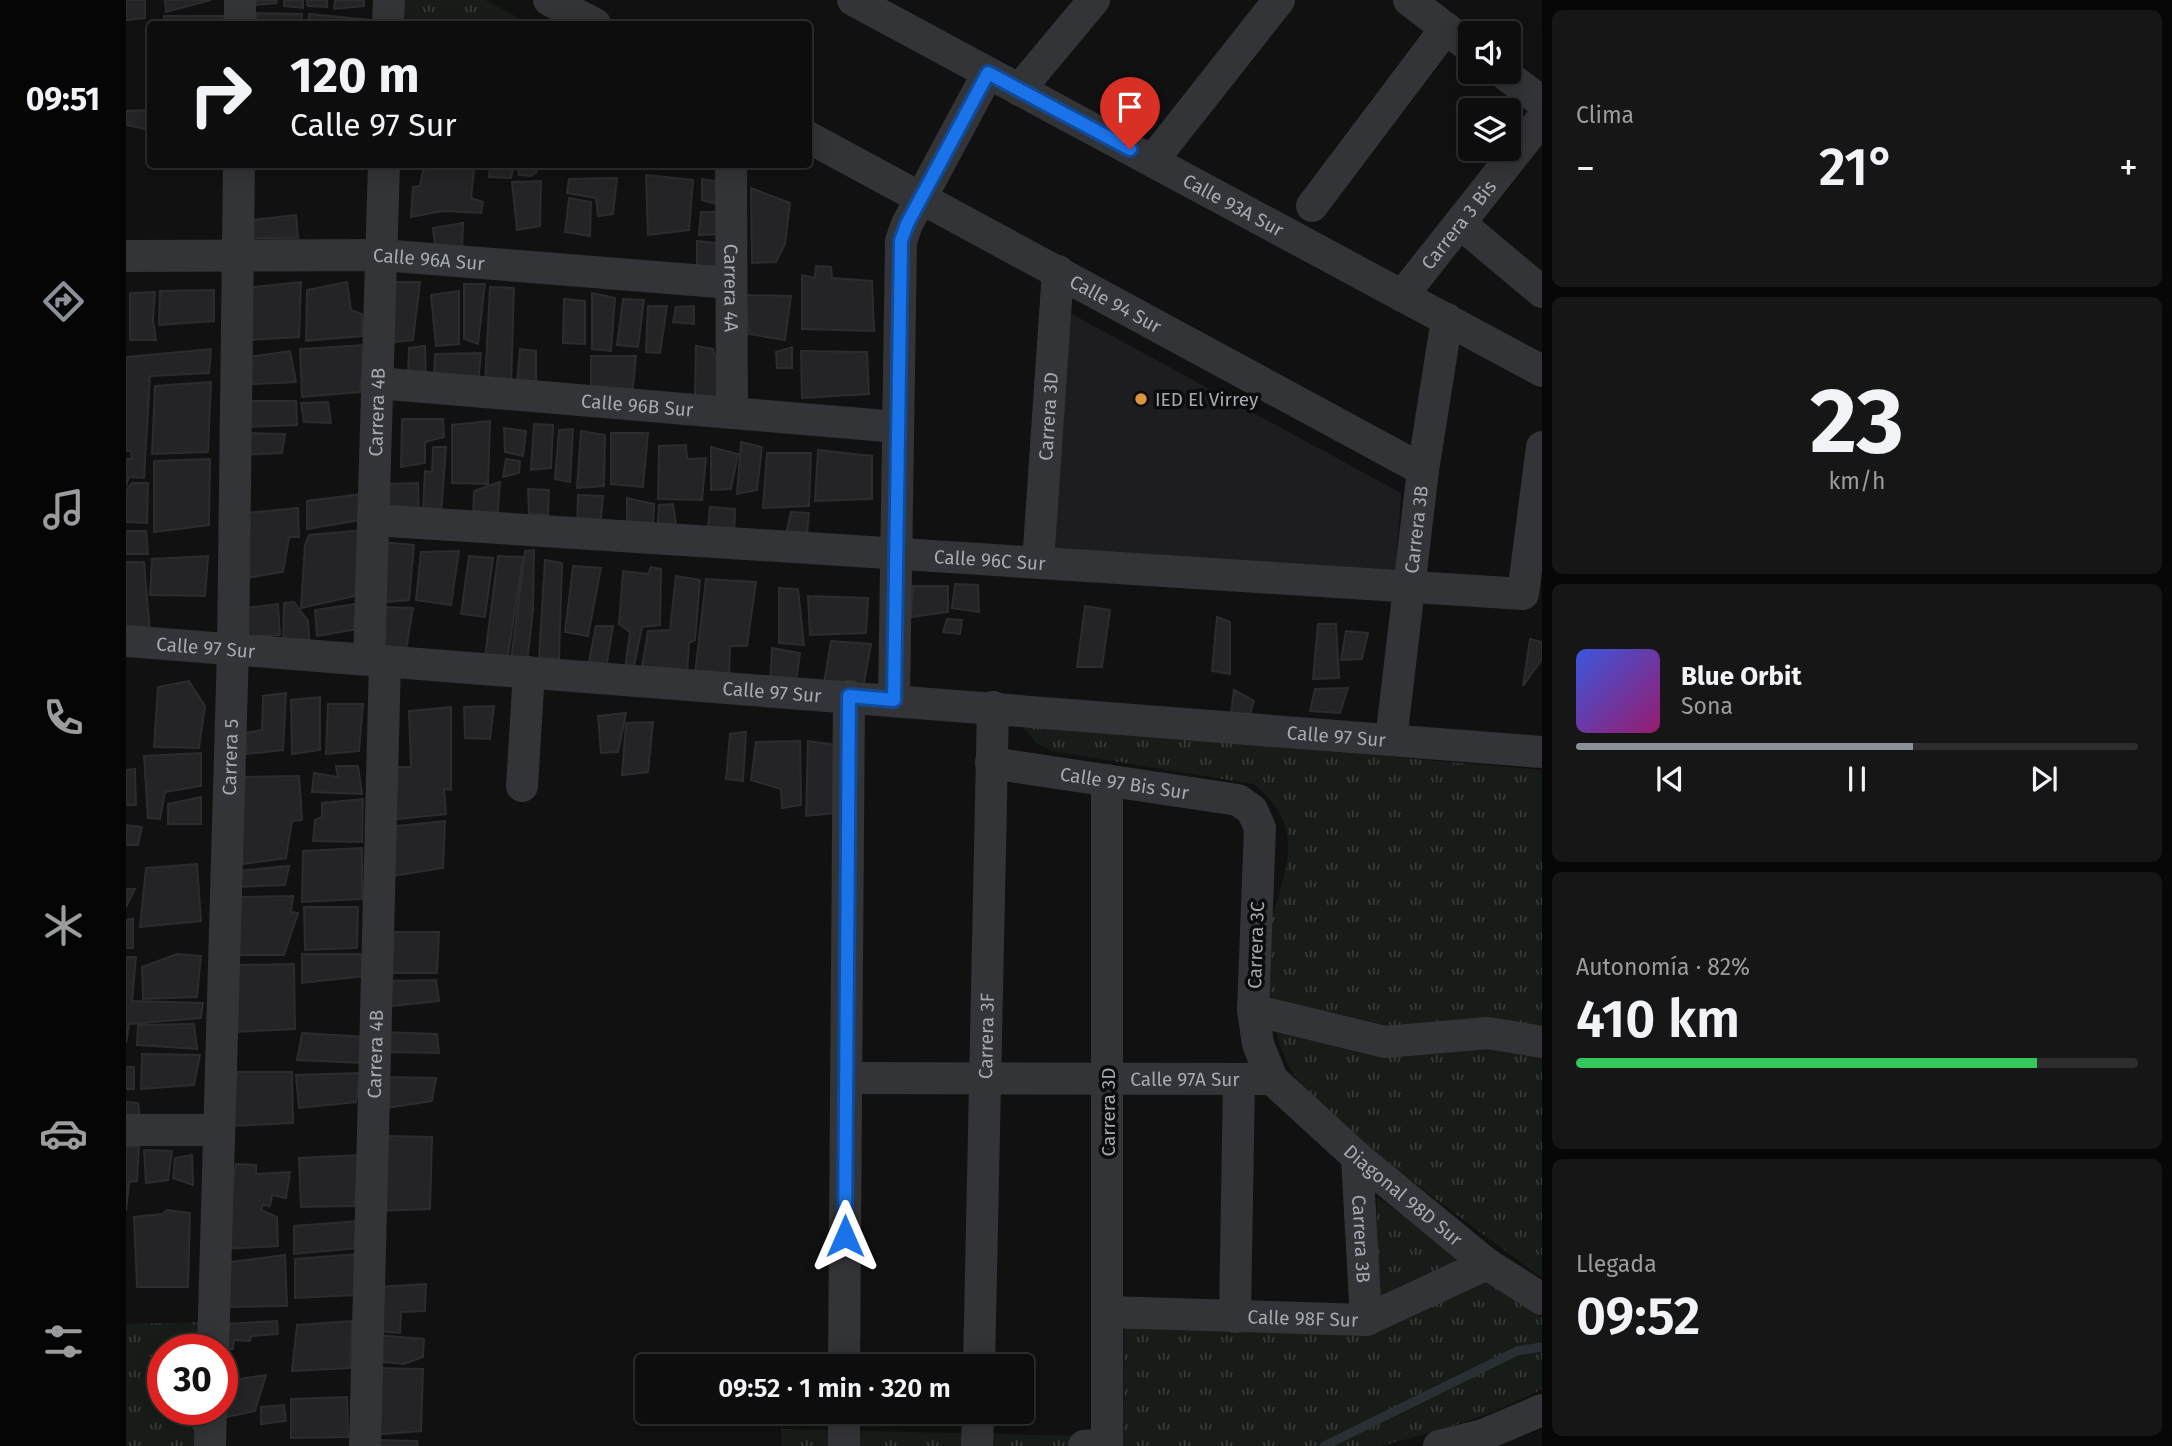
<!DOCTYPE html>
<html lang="es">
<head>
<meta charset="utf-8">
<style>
	body { margin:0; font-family:"Fira Sans",sans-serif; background:#161617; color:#f1f3f6; height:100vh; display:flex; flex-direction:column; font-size:26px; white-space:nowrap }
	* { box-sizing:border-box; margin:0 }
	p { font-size:23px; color:#9a9c9e }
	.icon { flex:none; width:38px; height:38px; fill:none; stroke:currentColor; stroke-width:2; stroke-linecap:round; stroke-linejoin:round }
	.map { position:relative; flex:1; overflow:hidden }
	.side { display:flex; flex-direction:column; gap:10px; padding:10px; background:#070708; width:630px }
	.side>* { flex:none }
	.banner { position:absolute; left:21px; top:21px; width:665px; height:147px; border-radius:7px; box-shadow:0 4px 18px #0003,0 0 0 2px #2d2d2e; background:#0d0d0e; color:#f1f3f6; overflow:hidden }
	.fabs { position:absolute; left:1332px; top:21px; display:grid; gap:14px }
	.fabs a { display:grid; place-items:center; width:63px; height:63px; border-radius:7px; background:#0d0d0e; box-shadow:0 4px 18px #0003,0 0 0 2px #2d2d2e; font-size:35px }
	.speed { position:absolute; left:21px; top:1334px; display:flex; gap:14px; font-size:35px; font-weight:700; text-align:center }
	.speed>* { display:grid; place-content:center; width:91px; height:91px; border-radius:50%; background:#0d0d0e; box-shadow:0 4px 18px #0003,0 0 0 2px #2d2d2e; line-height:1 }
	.speed .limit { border:10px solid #d22; background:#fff; color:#111 }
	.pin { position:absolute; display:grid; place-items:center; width:60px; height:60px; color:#fff; margin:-72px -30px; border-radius:50% 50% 50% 0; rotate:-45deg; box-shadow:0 0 7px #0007 }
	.pin .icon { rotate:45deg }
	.me { position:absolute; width:77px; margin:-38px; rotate:0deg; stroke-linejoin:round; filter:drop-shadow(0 0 5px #0008) }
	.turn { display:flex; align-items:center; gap:24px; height:147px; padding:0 28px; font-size:32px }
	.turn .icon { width:91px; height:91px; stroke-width:2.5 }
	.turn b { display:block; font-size:49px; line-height:60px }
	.big { font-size:52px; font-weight:600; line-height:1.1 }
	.side .widget { flex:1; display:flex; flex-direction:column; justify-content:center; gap:10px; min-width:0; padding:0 24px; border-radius:10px; background:#161617 }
	.side .dial { align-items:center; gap:0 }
	.dial b { font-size:91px; line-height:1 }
	.song { display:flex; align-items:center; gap:21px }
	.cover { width:84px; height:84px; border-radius:10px; background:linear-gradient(135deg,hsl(230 70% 55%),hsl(320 70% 35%)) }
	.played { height:7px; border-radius:4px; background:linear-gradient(90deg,#8c9099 60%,#2d2d2e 60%) }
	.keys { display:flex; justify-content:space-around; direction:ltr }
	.heat { display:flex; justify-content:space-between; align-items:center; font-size:38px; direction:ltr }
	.charge { height:10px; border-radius:5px; background:linear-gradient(90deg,#34c759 82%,#2d2d2e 0) }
	.trip { position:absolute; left:509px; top:1354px; width:399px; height:70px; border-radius:7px; background:#0d0d0e; box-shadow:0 4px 18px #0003,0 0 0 2px #2d2d2e; font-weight:600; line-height:70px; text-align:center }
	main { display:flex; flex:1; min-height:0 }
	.tab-bar { display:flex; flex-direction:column; width:126px; justify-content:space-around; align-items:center; background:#050506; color:#9a9c9e }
	.tab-bar .icon { width:49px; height:49px }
	.tab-bar .selected { color:#8c9099 }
	.tab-bar b { font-size:32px; color:#f1f3f6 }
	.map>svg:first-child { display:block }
	.built { fill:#1d1d1f }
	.grass { fill:url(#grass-tufts) }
	.green { fill:#181c18 }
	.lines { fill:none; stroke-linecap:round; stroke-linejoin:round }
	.stream { stroke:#293034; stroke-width:9 }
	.building { fill:#242426; stroke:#2b2c2e; stroke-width:2 }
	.minor { stroke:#333437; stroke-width:32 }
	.route-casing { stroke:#114b97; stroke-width:18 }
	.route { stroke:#1a73e8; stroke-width:12 }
	.poi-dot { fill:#d99642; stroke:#0c0c0d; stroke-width:2.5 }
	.labels { text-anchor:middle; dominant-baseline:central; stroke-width:7; stroke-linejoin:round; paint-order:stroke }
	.street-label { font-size:19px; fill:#a4aab1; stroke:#0c0c0d }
	.poi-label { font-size:19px; fill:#a4aab1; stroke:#0c0c0d; text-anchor:start }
</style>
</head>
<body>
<main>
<nav class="tab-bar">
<b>09:51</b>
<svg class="icon selected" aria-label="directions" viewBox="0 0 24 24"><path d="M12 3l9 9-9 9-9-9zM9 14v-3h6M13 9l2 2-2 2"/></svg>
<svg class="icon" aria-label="music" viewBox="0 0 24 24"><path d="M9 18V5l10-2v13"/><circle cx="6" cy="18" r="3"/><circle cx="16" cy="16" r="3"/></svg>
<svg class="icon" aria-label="phone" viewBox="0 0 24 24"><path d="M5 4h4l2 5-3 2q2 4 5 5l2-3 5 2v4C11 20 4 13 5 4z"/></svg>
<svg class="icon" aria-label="climate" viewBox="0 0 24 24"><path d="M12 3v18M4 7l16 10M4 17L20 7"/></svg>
<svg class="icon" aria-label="car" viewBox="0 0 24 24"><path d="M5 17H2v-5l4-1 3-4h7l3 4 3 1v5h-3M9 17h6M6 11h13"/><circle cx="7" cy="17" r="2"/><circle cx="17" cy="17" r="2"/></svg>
<svg class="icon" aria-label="filters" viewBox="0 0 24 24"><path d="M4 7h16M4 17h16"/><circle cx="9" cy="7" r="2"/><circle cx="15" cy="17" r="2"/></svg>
</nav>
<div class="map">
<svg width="1416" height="1446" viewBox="0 0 1416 1446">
	<defs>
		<pattern id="grass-tufts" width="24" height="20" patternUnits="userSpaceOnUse" patternTransform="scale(1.75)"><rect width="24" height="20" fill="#181c18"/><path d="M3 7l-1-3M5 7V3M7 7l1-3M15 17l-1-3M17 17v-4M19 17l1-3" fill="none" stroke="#373a37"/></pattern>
	</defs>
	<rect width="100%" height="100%" fill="#111112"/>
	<path class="built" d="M931 306 1275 493 1269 581 924 553Z"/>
	<path class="grass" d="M277 0H359L404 24H276Z
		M896 725 1416 770V1278C1347 1226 1275 1177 1212 1118 1196 1103 1174 1086 1164 1068 1148 1038 1139 993 1140 959 1141 890 1197 841 1128 784L926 751 910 743Z
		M1251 1197 1416 1317V1389C1365 1416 1311 1432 1254 1446H655V1429L997 1437 998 1326 1252 1327Z
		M75 1322 74 1349H37V1409H73L72 1446H0V1324Z"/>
	<path class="green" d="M1412 773 1416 774V840L1400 837Z"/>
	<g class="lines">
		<path class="stream" d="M1198 1446 1391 1351 1416 1347"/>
	</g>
	<path class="building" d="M0 0H19V18L0 20Z
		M39 0H85L40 12Z
		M130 0H151L150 3 130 5Z
		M158 0H177V8L158 6Z
		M181 0H201V7L182 6Z
		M209 0H238V6L208 9Z
		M131 13 176 14 175 24H130Z
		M183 14 244 20 243 24H183Z
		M38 16H98L96 24H38Z
		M24 110V130L0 125V111Z
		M311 164H355L356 167 348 169 345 198 357 202 355 213 316 211 285 217 287 187 294 186 297 171Z
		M388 164 385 178 363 177 364 166Z
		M408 165 411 172 405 176 393 175 392 166Z
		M520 175 567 180 563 230 522 235Z
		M491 178 487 214 472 216 470 198 441 193 443 179Z
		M576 179 594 182 597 206 576 200Z
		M415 181 414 226 391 230 386 182Z
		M625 188 664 203 659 244 650 262 626 263Z
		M443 198 465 202 464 236 439 232Z
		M575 212H598L599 234 573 235Z
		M170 215 172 238H128L126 220Z
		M337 223 336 252 310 254 307 228Z
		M571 241 599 244 596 270H571Z
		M690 266 705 267 706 278 746 281 748 331 676 329V275L689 278Z
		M175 282 173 337 124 340 127 287Z
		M221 282 225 310 236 314V336L180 341 181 290Z
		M265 282H294L287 340 259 343Z
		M338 284H359L352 344 338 339Z
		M364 287 388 288 385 386 359 384Z
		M88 290V321L33 325 34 291Z
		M333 291V344L310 346 305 295Z
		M29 292 27 320 30 340H4V293Z
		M466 293 489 298 485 351 466 349Z
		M619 295 665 296 659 340 623 334Z
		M438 299 459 301V344L437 343Z
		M497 299 518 300 512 347 491 345Z
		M522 306H541L534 353 520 352Z
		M568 306V324L547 322 550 307Z
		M239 345 234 392 176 397 174 349Z
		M299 346 300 379 282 377 283 348Z
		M570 346 587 349 589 356H598V397L569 396Z
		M666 347V368H651L650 352Z
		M85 349 83 373 24 376 18 478 3 477 0 486V459H6L5 451H0V357Z
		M394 349 410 351V387L391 386Z
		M164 351 170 382 126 384 122 357Z
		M675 351 741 352 743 394 676 398Z
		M355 353 352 384 308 381 309 354Z
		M465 356H510L506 397 465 393Z
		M85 382 82 452 26 454 29 386Z
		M119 401H170L171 425 123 427Z
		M202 402 205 423 178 422 175 403Z
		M276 419H317L318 437 299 442V463L275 467Z
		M364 421 362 484 326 483V425Z
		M408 424 427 425 425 468 405 470Z
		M378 428 400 431 397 456 379 452Z
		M447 429 444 482 429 479 433 430Z
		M455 431 479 435 478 486 451 488Z
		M120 433 159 434 156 453 118 455Z
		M485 433H522L517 487 485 484Z
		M615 442 636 447 631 490 611 494Z
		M560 445 561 459 580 458 576 500 532 499 533 446Z
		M307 447H320L315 515 297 513 299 471 306 472Z
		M585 447 612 454 605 489 585 490Z
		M692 450 746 456V499L689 501Z
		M641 453H685L683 506 637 508Z
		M84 459 83 525 28 532V461Z
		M380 459 394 461 393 473 377 477Z
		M374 482 371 521H347L348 491Z
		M6 483H22L21 523 0 522V490Z
		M292 483 293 516 253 515 256 484Z
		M402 489 423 490 422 515 403 513Z
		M236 494 235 520 181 529V501Z
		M452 495 477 496 474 528H451Z
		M501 498 528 504 527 529 501 530Z
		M547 504 552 538 531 535 533 505Z
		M584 507 609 509 608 538H581Z
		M172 508 173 537H163L157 572 120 578 119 513Z
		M665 512 683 513 680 544 658 543Z
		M237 530 229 596 175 608 179 545 183 535Z
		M0 531H20L22 554H0Z
		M255 542 288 545 283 600 251 603Z
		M408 550 407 610 401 663 385 660 399 551Z
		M333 551 325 605 290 600 295 552Z
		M82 556 79 596 24 595 26 559Z
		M343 556 367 558 359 617 335 614Z
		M372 556 397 557 382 656 359 657Z
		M419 560 436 563 433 659 413 658Z
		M0 562H18L24 633 0 630Z
		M447 566 475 568 462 636 439 632Z
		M525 567 535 569 534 625 516 627 507 671 499 669 504 632 493 624 497 571 522 574Z
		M550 576 574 580 569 640 563 643 561 675 515 673 522 631 544 630Z
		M580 579 630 582 621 646H604L603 675 569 674Z
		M829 584 852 585 853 612 826 608Z
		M787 586H822V612L785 617Z
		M653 588 672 589 678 645 653 643Z
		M682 596 742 598 740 633 684 635Z
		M168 602 182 621 184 649 157 648 158 603Z
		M152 604 154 635 120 637 119 608Z
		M230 604 232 629 191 636 189 610Z
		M959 606 984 610 976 667H951Z
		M253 607 287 608 279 656 250 652Z
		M1091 617 1104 622V674L1086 671Z
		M821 619 836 620 834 634 817 632Z
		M1192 624H1210L1213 678 1187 679Z
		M470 626H487L480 668 463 661Z
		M1220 631 1242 633 1236 659 1215 660Z
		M1404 639 1416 642V659L1397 686Z
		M705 641 745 644 737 689 698 683Z
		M646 648 674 653 670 683 644 682Z
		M63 681 79 706 73 748 28 747 32 687Z
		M1222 688 1214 713 1184 711 1189 689Z
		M1108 690 1128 701 1121 725 1104 721Z
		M160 693 157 750 121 754 119 733 136 730 137 696Z
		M194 697V750L166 754 165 700Z
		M202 704H237L233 751 200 754Z
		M368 706 364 739 339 738 338 707Z
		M325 707V790L318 789 320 814 263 820 266 767H285L283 711Z
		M500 713 492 752 475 753 472 716Z
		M527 722 522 772 496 775 500 723Z
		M620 732 617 781 600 779 604 734Z
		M674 741 675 805 656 808 655 789 625 780 630 742Z
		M682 741 712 745 709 813 680 816Z
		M75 753V786L39 792 34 819 22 818 18 756Z
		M210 766H232L236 794 186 792 188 773 212 777Z
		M9 769 10 805H0V770Z
		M173 776 176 820 166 821 160 858 110 865 112 777Z
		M75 797V824H42V804Z
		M237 799 236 842 187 841 189 820 196 817V803Z
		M319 821 317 868 260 877 261 827Z
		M0 825 16 827 12 845H0Z
		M236 848V899L176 902 177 851Z
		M71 864 75 921 14 927 20 868Z
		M163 866 159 885 112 887 111 871Z
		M0 889H9L0 907Z
		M167 896 165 912 172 913 158 955H109L110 897Z
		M178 907H232L231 948 179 950Z
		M7 919V948H0V920Z
		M258 932H313L311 973H259Z
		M51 954 75 956 71 997 17 999 16 967Z
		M176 954H235L238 976 176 983Z
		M0 957H10L6 1001 77 1003 75 1018 3 1024 0 1043Z
		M168 964 169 1029 107 1032 108 965Z
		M310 980 313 1001 257 1007 258 981Z
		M68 1024 71 1049 11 1045 12 1025Z
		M256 1032 311 1034 313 1053 258 1052Z
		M176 1033 239 1037 237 1063 171 1060Z
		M16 1054 74 1055 68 1085 15 1089Z
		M0 1067H8V1089H0Z
		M111 1072H166L167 1123 106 1126Z
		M234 1073 230 1102 173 1108 170 1075Z
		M262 1077 310 1078 306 1101 260 1108Z
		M0 1102 12 1103 15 1123 0 1124Z
		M263 1136 306 1137 304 1209 250 1211Z
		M13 1146 11 1181 3 1182 0 1211V1147Z
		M18 1150 46 1151 42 1180 20 1183Z
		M66 1155 67 1185 47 1178 49 1158Z
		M235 1155 228 1206 175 1207 173 1158Z
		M110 1164 130 1165V1174L164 1172 160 1198 146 1195 144 1206 137 1205 135 1210 151 1217 152 1246 97 1249Z
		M41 1210 64 1213 62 1287H11L8 1217 37 1214Z
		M233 1221 232 1248 168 1254V1226Z
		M232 1254 231 1295 169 1298V1259Z
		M159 1255 161 1306 103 1307 104 1262Z
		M300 1284 299 1311 275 1312 274 1333 248 1331 250 1287Z
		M151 1321 152 1334 125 1336 124 1341 108 1340 107 1349H99L98 1324Z
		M226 1321 224 1368 166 1371 171 1325Z
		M250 1335 298 1339 297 1357 278 1364 248 1361Z
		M247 1368 297 1369 295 1431 245 1435Z
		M140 1375 129 1411 96 1418 99 1381Z
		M221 1397 222 1437 165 1438V1399Z
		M158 1405 160 1421 135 1424V1407Z
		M246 1440 291 1441 292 1446H246Z"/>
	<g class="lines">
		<g class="minor">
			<path d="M423 0 469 24"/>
			<path id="s1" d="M727 0 1416 371"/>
			<path d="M1283 0 1344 47"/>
			<path d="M114 24V0"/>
			<path d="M262 24 263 0"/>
			<path d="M1376 72 1416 102"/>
			<path d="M893 90 968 0"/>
			<path id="s2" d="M682 137 1297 470"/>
			<path d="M1026 161 1153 0"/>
			<path id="s3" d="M605 164 606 413"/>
			<path d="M1186 206 1320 28"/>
			<path d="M1335 224 1416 292"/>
			<path id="s4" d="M0 256 255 255 605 283"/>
			<path id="s5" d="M1276 296 1416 119"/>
			<path id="s6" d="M251 383 772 427"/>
			<path id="s7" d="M247 520 1397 594 1416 447"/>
			<path id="s8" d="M912 563 932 271"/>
			<path id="s9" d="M0 641 1416 752"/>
			<path id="s10" d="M243 659 258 164"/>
			<path d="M768 700 775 241 781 224 862 73"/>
			<path id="s11" d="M1265 740 1297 470 1321 319"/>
			<path id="s12" d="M865 763 1112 800 1126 810 1134 828 1127 1010 1132 1044 1146 1079 1231 1157 1361 1264 1416 1299"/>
			<path d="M396 786 403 672"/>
			<path d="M1127 1010 1259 1042 1362 1033 1416 1042"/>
			<path id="s13" d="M721 1078 1146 1079"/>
			<path d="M0 1130H93"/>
			<path id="s14" d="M1231 1157 1240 1320"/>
			<path id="s15" d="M981 1312 1240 1320 1361 1264"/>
			<path d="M1109 1317 1113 1079"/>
			<path id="s16" d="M87 1349 107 649 113 164"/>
			<path d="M718 1367 723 696"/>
			<path id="s17" d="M853 1367 867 707"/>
			<path d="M718 1412V1446"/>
			<path d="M84 1446 85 1409"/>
			<path id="s18" d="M239 1446 259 661"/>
			<path d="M851 1446 852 1412"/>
			<path d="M958 1446 981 1444V780"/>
			<path d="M1313 1446 1357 1435 1416 1410"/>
		</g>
	</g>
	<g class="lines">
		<defs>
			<path id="route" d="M719 1236 723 696 768 700 775 241 781 224 862 73 1004 149"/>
		</defs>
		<use href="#route" class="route-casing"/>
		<use href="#route" class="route"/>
	</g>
	<circle class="poi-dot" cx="1015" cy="399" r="7"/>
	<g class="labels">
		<g class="street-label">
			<text stroke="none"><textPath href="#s1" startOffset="432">Calle 93A Sur</textPath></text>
			<text stroke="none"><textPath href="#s5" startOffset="91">Carrera 3 Bis</textPath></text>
			<text stroke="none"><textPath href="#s4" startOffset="303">Calle 96A Sur</textPath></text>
			<text stroke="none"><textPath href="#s3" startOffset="124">Carrera 4A</textPath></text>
			<text stroke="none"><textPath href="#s2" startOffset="350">Calle 94 Sur</textPath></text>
			<text stroke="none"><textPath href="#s6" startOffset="261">Calle 96B Sur</textPath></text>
			<text stroke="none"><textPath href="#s10" startOffset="247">Carrera 4B</textPath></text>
			<text stroke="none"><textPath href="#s8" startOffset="147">Carrera 3D</textPath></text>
			<text stroke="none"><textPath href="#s11" startOffset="212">Carrera 3B</textPath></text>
			<text stroke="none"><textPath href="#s7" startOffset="618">Calle 96C Sur</textPath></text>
			<text stroke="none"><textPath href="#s9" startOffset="80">Calle 97 Sur</textPath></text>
			<text stroke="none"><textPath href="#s9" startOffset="648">Calle 97 Sur</textPath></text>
			<text stroke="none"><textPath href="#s9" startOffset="1214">Calle 97 Sur</textPath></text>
			<text stroke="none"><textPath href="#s16" startOffset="592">Carrera 5</textPath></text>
			<text stroke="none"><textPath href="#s12" startOffset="135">Calle 97 Bis Sur</textPath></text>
			<text transform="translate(1130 945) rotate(-88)">Carrera 3C</text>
			<text stroke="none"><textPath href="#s17" startOffset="331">Carrera 3F</textPath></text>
			<text stroke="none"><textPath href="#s18" startOffset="392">Carrera 4B</textPath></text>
			<text stroke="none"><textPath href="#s13" startOffset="338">Calle 97A Sur</textPath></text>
			<text transform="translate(982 1112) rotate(-90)">Carrera 3D</text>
			<text stroke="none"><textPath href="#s12" startOffset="716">Diagonal 98D Sur</textPath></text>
			<text stroke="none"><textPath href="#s14" startOffset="82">Carrera 3B</textPath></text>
			<text stroke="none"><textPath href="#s15" startOffset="196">Calle 98F Sur</textPath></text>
		</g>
		<g class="poi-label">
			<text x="1029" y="399">IED El Virrey</text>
		</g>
	</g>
</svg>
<div class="fabs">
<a><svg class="icon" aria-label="sound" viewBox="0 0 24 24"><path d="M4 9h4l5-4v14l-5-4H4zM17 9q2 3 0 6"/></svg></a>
<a><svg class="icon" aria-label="layers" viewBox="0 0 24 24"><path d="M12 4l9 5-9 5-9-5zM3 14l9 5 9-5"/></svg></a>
</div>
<div class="speed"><div class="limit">30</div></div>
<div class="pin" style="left:1004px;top:149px;background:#d93025"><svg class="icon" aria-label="arrive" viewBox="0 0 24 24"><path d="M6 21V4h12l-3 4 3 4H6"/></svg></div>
<svg class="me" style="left:719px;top:1236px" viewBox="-20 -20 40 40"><path d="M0-17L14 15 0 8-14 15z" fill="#1a73e8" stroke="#fff" stroke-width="4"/></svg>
<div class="trip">09:52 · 1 min · 320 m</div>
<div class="banner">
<div class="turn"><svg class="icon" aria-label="right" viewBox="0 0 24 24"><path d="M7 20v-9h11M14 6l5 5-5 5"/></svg><div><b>120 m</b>Calle 97 Sur</div></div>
</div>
</div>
<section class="side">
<div class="widget"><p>Clima</p>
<div class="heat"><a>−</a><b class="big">21°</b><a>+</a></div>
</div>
<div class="widget dial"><b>23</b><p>km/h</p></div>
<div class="widget">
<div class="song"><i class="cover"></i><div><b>Blue Orbit</b><p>Sona</p></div></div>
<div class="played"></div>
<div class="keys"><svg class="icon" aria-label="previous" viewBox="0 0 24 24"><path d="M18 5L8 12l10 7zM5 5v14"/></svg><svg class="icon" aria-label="pause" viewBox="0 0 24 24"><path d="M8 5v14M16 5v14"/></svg><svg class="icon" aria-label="next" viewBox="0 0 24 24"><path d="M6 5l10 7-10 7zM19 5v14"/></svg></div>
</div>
<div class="widget"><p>Autonomía · 82%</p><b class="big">410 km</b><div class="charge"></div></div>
<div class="widget"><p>Llegada</p><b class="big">09:52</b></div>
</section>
</main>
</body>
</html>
